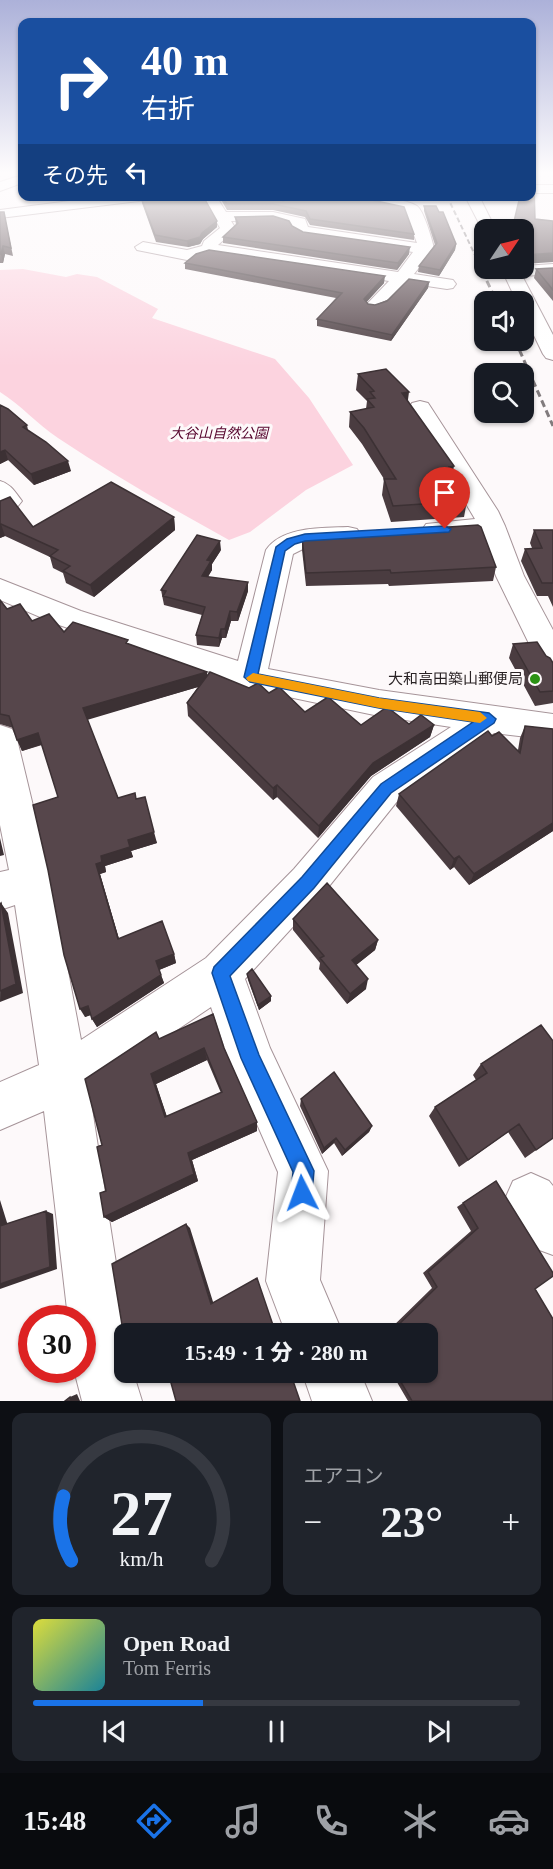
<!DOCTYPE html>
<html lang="ja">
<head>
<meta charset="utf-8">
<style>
	body { margin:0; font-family:"Times New Roman","Noto Sans JP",serif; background:#20242c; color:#f1f3f6; height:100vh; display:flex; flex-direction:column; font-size:22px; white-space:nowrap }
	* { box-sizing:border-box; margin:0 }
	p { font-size:20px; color:#9ea1a6 }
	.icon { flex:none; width:33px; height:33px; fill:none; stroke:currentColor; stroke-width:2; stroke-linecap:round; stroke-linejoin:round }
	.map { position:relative; height:1401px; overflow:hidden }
	.side { display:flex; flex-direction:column; gap:12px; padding:12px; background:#0d0f14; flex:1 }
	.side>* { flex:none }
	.top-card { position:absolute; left:18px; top:18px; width:518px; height:183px; border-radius:12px; box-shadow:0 2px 4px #0004; background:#1a4fa0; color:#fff; overflow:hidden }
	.needle { width:39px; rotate:55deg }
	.tools { position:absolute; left:474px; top:219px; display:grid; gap:12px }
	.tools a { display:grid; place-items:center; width:60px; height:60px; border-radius:12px; background:#171b24; box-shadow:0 2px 4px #0004; font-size:30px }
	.speed { position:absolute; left:18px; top:1305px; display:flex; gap:12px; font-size:30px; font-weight:700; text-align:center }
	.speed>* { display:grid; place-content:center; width:78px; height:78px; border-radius:50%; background:#171b24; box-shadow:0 2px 4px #0004; line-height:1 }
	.speed .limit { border:9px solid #d22; background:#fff; color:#111 }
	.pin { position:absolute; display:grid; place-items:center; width:51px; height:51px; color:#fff; margin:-62px -26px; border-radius:50% 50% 50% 0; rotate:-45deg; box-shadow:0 0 6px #0007 }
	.pin .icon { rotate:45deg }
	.me { position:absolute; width:66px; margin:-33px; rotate:357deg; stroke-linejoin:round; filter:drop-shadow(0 0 4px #0008) }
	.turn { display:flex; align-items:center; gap:21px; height:126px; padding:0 24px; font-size:27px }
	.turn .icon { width:78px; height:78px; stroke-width:2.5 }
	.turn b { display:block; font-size:42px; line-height:51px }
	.then { display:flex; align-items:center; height:57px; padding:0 24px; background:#0003; gap:12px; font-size:22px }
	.big { font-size:45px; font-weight:800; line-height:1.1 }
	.side .tile { flex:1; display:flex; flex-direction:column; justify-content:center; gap:9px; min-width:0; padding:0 21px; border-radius:12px; background:#20242c }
	.side .dial { align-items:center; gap:0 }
	.dial svg { height:156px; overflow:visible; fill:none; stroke:#363941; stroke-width:7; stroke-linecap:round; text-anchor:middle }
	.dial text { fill:#f1f3f6; stroke:none }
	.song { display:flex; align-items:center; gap:18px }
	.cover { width:72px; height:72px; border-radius:9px; background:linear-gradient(135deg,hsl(60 70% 55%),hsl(190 70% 35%)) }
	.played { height:6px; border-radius:3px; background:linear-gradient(90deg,#1a73e8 35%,#363941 35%) }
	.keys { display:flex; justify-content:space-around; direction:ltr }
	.heat { display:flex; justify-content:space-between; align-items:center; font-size:33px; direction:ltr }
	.side .tiles { flex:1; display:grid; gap:12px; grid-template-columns:1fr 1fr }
	.tile:last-child { grid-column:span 2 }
	.trip { position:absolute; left:114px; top:1323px; width:324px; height:60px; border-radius:12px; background:#171b24; box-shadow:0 2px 4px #0004; font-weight:800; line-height:60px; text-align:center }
	.tab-bar { display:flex; height:96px; justify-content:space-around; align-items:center; background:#090b0e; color:#9ea1a6 }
	.tab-bar .icon { width:42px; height:42px }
	.tab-bar .on { color:#1a73e8 }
	.tab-bar b { font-size:27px; color:#f1f3f6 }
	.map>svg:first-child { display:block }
	.green { fill:#fcd3df }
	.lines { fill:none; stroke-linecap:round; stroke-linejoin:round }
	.minor-casing { stroke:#a69499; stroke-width:2 }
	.highway-casing { stroke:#a69499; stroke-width:2 }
	.minor { fill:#fff; fill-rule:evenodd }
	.highway { fill:#fff; fill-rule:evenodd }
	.rail-far1 { stroke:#817b7d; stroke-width:2; stroke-dasharray:5 3; stroke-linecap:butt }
	.rail { stroke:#817b7d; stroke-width:3; stroke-dasharray:7 4; stroke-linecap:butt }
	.wall { fill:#4a3c40; fill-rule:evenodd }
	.shaded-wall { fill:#3c3134 }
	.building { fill:#56464b; stroke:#3c3134; stroke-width:1.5; fill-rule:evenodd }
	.route { fill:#1a73e8; stroke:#114b97; stroke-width:1.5 }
	.slow { fill:#f59e0b }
	.poi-dot { fill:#2b9214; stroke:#fdf9fa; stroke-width:2 }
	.labels { text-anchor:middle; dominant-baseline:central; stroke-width:6; stroke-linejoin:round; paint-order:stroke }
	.far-park-label { font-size:14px; font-style:italic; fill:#54022b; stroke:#fdf9fa }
	.poi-label { font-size:15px; fill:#2a2325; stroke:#fdf9fa; text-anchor:end }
</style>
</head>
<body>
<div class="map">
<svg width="553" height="1401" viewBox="0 0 553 1401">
	<rect width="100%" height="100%" fill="#fdf9fa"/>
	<path class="green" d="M23 269 66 277 77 274 97 277 158 309 152 318 275 359 309 398 353 465 306 490 250 532 229 540C171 508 113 475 58 438 37 424 21 405 0 392V270Z"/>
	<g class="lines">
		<defs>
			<path id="minor" d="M22 175V183L0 191V182Z
				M531 185H553V193H531Z
				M108 196H154L147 200 0 218V210Z
				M202 196H216L226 212H273L305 219 308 227 417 243 405 211 349 200 342 196C360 196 403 197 417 206 424 211 433 242 434 249L414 274 453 280 456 284 453 288 447 289 407 283C396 294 385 313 369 309L366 305 389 281 209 254 187 260 137 250 135 247 143 242 187 250 202 246 204 241 220 228ZM273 220 291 225 293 230 303 236 413 252 398 272 218 245 236 229 231 221Z
				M553 264V274L510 277 504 276 501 272 504 268H524V266Z
				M420 401 428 403 498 511 505 526 524 576 553 630V672L542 668 537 660 496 576 481 535 435 538 426 536 422 530 426 524 475 519 409 408 412 403Z
				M0 481C11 484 15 492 22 501L18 506 0 511Z
				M348 527 357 529 361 535 357 541 307 547 293 554 268 669 379 690 553 714V740L494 733 399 799 322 895 245 979 270 1048 328 1171 320 1280 343 1334H286L266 1281 278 1172 228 1058 211 1007 89 1089 127 1334H124V1372H133L142 1401H82L74 1370H82V1318H68L44 1111 0 1130V1082L39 1065 15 905 0 910V872L9 870 0 825V725L12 729 17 739 51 881 81 1040 206 958 294 869 373 777 451 727 379 716 250 689 59 625 0 600V579L81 611 238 661 266 550C282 526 323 528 348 527Z
				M531 1173 549 1181 553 1186V1255L534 1248 513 1217 505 1199 513 1181Z
				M302 1372H360L372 1401H312Z"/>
			<path id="highway" d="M465 196H479L496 230H484V233Z
				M501 268H518L553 335V360L546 358 543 354 524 315V302H517Z"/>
		</defs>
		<use href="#minor" class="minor-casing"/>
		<use href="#highway" class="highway-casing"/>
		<use href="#minor" class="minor"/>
		<use href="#highway" class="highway"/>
		<path class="rail-far1" d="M447 196 483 272"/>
		<path class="rail" d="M482 271 497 302
			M515 340 553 426"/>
	</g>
	<path class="wall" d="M219 196H280L283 201 414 234V240L310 225 305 217 273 210H227Z
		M141 197 217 227 203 239 200 244 188 247 156 242 142 203Z
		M424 206 439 212 456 244 455 250 439 276 418 272 419 266 435 245 424 211Z
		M0 212H4L13 256 5 254 3 263H0Z
		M235 217 292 226 303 232 409 254 397 270 223 243V237L236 225Z
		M185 263 384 283 366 302 368 304 375 305 429 282 428 288 391 341 317 326V319L336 298 185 269Z
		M553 268V301L534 278 536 269Z
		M358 374 407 401 452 474 467 501 464 517 391 522 382 495 384 479 362 444 349 427 350 412 366 409 367 401 356 390Z
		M0 405 27 425 28 430 71 471 34 485 8 460 0 464Z
		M0 501 33 527 174 517 175 530 94 597 66 583 63 573 53 568 50 557 5 536 0 538Z
		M534 530H553V607L548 596H537L521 561 525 549 532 548 530 543Z
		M302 537 496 567 493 581 389 586 388 584 306 586 302 550Z
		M221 550 212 564V570L208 577 248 591 238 621H231L226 638H222L219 647 197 645 196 635 202 615 164 605 161 590Z
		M0 600 7 609 32 621 64 632 129 644 207 672V675L249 688 269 693 305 712 361 725 409 724 434 725 430 737 371 776 318 838 277 797 273 800 188 716 187 703 198 687 87 719 118 798 136 799 157 843 131 851 133 857 105 866 106 872 100 874 119 939 174 954 176 963 159 970 164 983 97 1027 92 1019 91 1015 85 1017 58 797 42 745 22 751 13 728 0 724Z
		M513 644 546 656 553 663V703L535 706 509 658Z
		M525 726 553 729V831L469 885 454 867 450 870 396 806 399 794 492 736 518 750 520 738Z
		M293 919 378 940 375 950 356 965 366 989 347 1004 319 969 320 963 293 930Z
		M247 974 271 996V1001L259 1010 248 980Z
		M159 1039 224 1048 257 1122V1131L192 1160 198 1181 112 1222 104 1217 106 1191ZM207 1060 221 1093 167 1117 156 1084Z
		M481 1064 553 1138 525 1158 508 1132 459 1167 429 1116 435 1107 476 1080 473 1075Z
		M301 1099 372 1126 369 1132 342 1156 334 1143 322 1154 300 1106Z
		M496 1181 535 1289 553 1401H408L391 1372H428V1334H385L432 1288 423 1273 471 1231 457 1207Z"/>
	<path class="shaded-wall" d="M217 221V227L203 239 200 244 188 247 187 241 202 233Z
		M456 244 455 250 439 276 440 270Z
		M3 246 5 254 3 263 1 254Z
		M410 247 409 254 397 270 398 263Z
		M553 253V262L524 264 525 255Z
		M385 276 384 283 364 305V299Z
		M429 282 428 288 391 341 392 335Z
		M409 392 407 407 402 393Z
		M5 450 8 460 0 464V452Z
		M68 461 71 471 34 485 31 474Z
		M454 466 451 482 449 467Z
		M174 517 175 530 94 597 90 585Z
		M0 524H1L5 536 0 538Z
		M220 541 221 550 212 564V570L202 585V576L207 560Z
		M248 582V591L238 621 237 612Z
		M230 611 231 621 226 638 225 629Z
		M221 629 222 638 219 647V638Z
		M207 672 208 684 87 720 83 708Z
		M434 725 430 737 371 776 318 838 319 826 373 763Z
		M38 733 43 744 22 751 17 740Z
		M277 785V797L273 800V788Z
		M553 823V831L469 885 474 874Z
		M154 832 157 843 131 851 133 857 105 866 106 872 100 874 122 949 118 939 96 864 101 856 128 840Z
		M0 838 4 855 0 856Z
		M459 856 454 867 450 870 454 859Z
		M1 903 8 913 23 993 0 1002Z
		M378 940 375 950 350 970 352 960Z
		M174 954 176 963 159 970 156 961Z
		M161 975 164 983 97 1027 92 1019Z
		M368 979 366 989 347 1004 350 994Z
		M271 996V1001L259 1010 258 1005Z
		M88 1006 93 1014 85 1017 80 1009Z
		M204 1048 207 1060 156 1084 170 1126 165 1117 151 1074Z
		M257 1122V1131L192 1160 198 1181 112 1222 104 1217 188 1153Z
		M372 1126 369 1132 342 1156 345 1150Z
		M336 1138 334 1143 322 1154 324 1148Z
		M0 1200 9 1229 0 1226Z
		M46 1211 53 1214 57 1269 0 1289V1284Z
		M186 1224 190 1228 214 1305 211 1304Z
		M77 1394 80 1401H71L70 1397Z"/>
	<path class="building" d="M531 171H533L531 183Z
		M531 185 534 187 535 219 553 221V253L525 255 524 253V230H512L520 196H531Z
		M203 196 217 221 202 233 200 237 187 241 155 235 141 197Z
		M222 196H280L283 201 294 196H353L404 207 414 234 310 219 306 211 273 204H227Z
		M424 206H436L439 212H443L456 244 440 270 419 266 437 243Z
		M0 212H4L11 248 3 246 1 254H0Z
		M273 216 289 221 292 226 303 232 410 247 398 263 223 237 238 223 235 217Z
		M209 250 385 276 364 299 368 304 375 305 387 301 409 279 429 282 392 335 317 319 342 293 185 263 196 254Z
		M553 268V290L536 269Z
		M386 369 409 392 402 393 454 466 449 467 467 501 393 506 384 479H396L364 428 350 412 374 407 367 399 375 398 370 392 374 391 358 374Z
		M0 405 8 409 27 425 23 427 46 442 68 461 31 474 5 450 0 452Z
		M111 482 174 517 90 585 63 571 70 566 50 556 58 550 1 524H0V501L10 497 33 527Z
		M478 525 481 527 496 567 391 573 390 570 306 573 302 537Z
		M534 530H553V583H542L525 549 542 548Z
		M197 535 220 541 207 560 211 561 202 576 248 582 237 612 230 611 225 629H221L219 638 196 635 205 607 163 596 166 591 161 590Z
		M0 600 7 609 20 604 32 621 49 614 64 632 73 622 128 640 126 643 207 672 83 708 118 798 135 793 136 799 145 797 154 832 128 840 130 847 101 856 102 862 96 864 118 939 162 921 174 954 156 961 161 975 92 1019 88 1006 80 1009 64 955 48 870 33 805 58 797 38 733 17 740 9 716 0 714Z
		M537 642 546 656 550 658 553 663V691L540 692 513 644Z
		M210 672 249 688 258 683 269 693 279 687 305 712 328 697 361 725 387 707 409 724 421 715 434 725 373 763 319 826 277 785 273 788 187 703Z
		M525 726 553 729V823L474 874 459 856 454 859 399 794 488 731 492 736 499 732 520 753Z
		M327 883 378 940 352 960 368 979 350 994 320 958 324 956 293 919Z
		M1 903 16 984 0 991V904Z
		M252 969 271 996 258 1005 247 974Z
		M213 1014 224 1048 257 1122 188 1153 194 1174 104 1217 100 1193 106 1191 97 1147 102 1145 85 1079 156 1032 159 1039ZM204 1048 222 1092 165 1117 151 1074Z
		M541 1025 553 1041V1138L536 1150 519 1124 468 1160 435 1107 487 1073 481 1064Z
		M334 1072 372 1126 345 1150 336 1138 324 1148 301 1099Z
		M496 1181 553 1273V1276L535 1289 553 1319V1401H412L395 1372H428V1334H389L437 1287 428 1272 478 1228 463 1203Z
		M46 1211 50 1267 0 1284V1225V1226Z
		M186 1224 211 1304 257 1278 276 1334H124V1337L112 1264Z
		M168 1372H290L300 1401H176Z
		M70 1397 71 1401H65Z"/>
	<linearGradient id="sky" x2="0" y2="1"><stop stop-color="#acb1d9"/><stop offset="0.47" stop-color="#fefcfd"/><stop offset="1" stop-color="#fefcfd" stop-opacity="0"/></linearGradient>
	<rect width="553" height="367" fill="url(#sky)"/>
	<path class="route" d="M445 526 451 529 449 532 305 541 295 544 285 551 258 674 379 698 489 713 496 719 494 723 391 793 314 888 230 976 259 1055 314 1171 312 1193 309 1200 302 1204 294 1200 291 1193 293 1172 241 1058 212 973 214 967 302 877 381 784 473 722 379 708 250 682 244 677 276 547 287 539 305 534Z"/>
	<path class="slow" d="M253 673 379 698 480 712 487 718 480 723 379 708 248 681 246 678Z"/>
	<circle class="poi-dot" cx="535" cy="679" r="6"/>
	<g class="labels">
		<g class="far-park-label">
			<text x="219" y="433">大谷山自然公園</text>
		</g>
		<g class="poi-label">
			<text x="523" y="679">大和高田築山郵便局</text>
		</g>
	</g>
</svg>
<div class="tools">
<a><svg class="needle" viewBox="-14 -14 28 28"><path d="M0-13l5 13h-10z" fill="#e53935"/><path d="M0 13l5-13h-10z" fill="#9ea1a6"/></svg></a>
<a><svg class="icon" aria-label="sound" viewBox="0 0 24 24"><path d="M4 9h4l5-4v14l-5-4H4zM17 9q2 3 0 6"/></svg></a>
<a><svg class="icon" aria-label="search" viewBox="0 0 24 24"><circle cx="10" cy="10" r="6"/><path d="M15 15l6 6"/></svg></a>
</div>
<div class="speed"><div class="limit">30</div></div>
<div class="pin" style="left:445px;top:529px;background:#d93025"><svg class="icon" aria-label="arrive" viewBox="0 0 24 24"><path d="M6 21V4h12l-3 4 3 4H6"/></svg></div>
<svg class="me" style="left:302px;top:1193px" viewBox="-20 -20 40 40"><path d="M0-17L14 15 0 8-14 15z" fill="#1a73e8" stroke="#fff" stroke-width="4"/></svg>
<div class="trip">15:49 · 1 分 · 280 m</div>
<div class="top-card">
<div class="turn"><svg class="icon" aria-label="right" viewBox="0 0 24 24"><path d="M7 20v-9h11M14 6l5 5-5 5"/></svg><div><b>40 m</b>右折</div></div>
<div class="then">その先<svg class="icon" aria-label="left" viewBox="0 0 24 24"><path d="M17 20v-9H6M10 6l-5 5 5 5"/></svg></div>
</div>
</div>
<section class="side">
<div class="tiles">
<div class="tile dial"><svg viewBox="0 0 100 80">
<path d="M14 69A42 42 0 1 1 86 69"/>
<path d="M14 69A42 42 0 0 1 10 36" stroke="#1a73e8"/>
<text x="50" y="56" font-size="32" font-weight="700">27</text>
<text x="50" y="72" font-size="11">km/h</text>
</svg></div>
<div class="tile"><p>エアコン</p>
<div class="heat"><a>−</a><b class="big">23°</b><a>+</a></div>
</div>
<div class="tile">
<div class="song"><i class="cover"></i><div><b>Open Road</b><p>Tom Ferris</p></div></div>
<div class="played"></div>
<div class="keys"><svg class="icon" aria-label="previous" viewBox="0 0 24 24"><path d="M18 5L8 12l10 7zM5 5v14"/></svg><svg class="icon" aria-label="pause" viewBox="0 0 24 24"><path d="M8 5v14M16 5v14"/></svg><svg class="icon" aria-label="next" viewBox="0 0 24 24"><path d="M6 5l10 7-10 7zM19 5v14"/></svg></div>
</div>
</div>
</section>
<nav class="tab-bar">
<b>15:48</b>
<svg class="icon on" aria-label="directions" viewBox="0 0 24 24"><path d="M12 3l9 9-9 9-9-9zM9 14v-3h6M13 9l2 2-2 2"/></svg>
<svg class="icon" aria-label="music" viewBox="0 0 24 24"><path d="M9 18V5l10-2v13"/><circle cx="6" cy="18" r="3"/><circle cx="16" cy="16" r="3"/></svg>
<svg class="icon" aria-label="phone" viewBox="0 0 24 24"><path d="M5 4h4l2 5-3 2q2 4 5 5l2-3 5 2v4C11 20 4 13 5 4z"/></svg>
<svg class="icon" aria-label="climate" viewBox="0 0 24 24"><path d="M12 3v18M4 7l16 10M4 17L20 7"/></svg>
<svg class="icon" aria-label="car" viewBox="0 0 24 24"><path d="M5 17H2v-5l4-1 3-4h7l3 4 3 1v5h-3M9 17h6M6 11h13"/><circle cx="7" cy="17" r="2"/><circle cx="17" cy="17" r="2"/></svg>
</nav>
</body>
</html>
